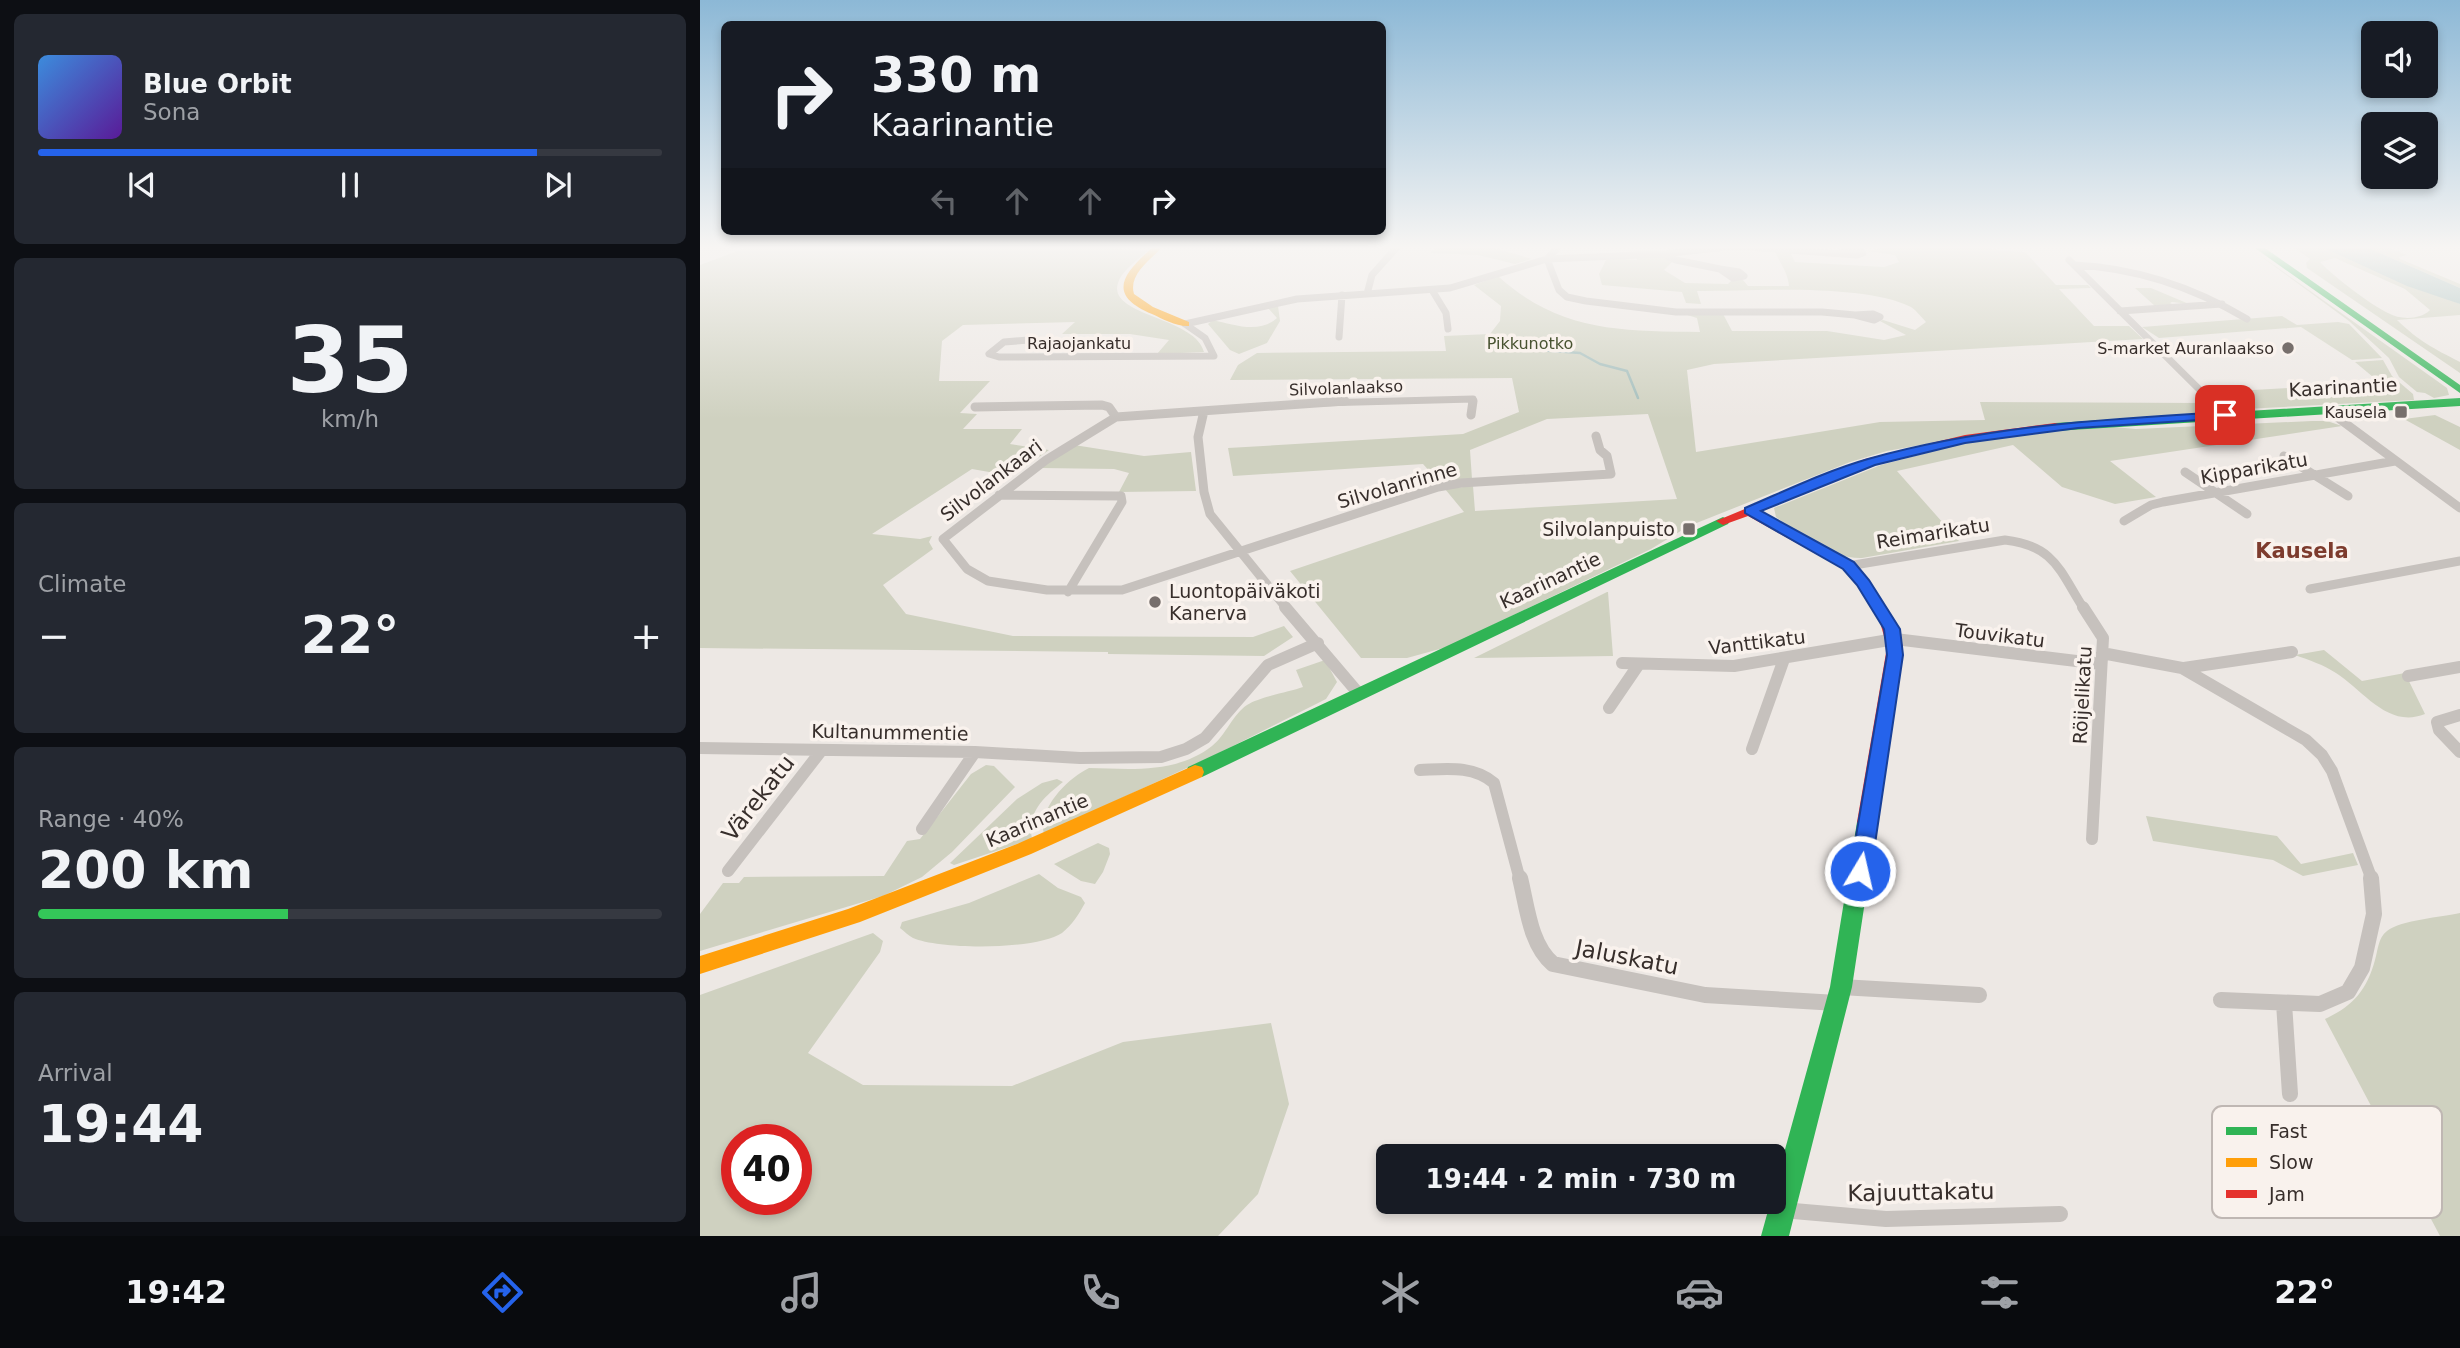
<!DOCTYPE html>
<html lang="en">
<head>
<meta charset="utf-8">
<style>
	body { margin:0; font-family:"DejaVu Sans",sans-serif; background:#242831; color:#f1f3f6; height:100vh; display:flex; flex-direction:column; font-size:26px; white-space:nowrap }
	* { box-sizing:border-box; margin:0 }
	p { font-size:23px; color:#9ea1a6 }
	.icon { flex:none; width:38px; height:38px; fill:none; stroke:currentColor; stroke-width:2; stroke-linecap:round; stroke-linejoin:round }
	.map { position:relative; flex:1; overflow:hidden }
	.sheet { display:flex; flex-direction:column; gap:14px; padding:14px; background:#0d0f14; width:700px }
	.sheet>* { flex:none }
	.guide { position:absolute; left:21px; top:21px; width:665px; height:214px; border-radius:10px; box-shadow:0 4px 10px #0003; background:#171b24; color:#f1f3f6; overflow:hidden }
	.buttons { position:absolute; left:1661px; top:21px; display:grid; gap:14px }
	.buttons a { display:grid; place-items:center; width:77px; height:77px; border-radius:10px; background:#171b24; box-shadow:0 4px 10px #0003; font-size:35px }
	.speed { position:absolute; left:21px; top:1124px; display:flex; gap:14px; font-size:35px; font-weight:700; text-align:center }
	.speed>* { display:grid; place-content:center; width:91px; height:91px; border-radius:50%; background:#171b24; box-shadow:0 4px 10px #0003; line-height:1 }
	.speed .limit { border:10px solid #d22; background:#fff; color:#111 }
	.pin { position:absolute; display:grid; place-items:center; width:60px; height:60px; color:#fff; margin:-30px; border-radius:14px; box-shadow:0 4px 10px #0006 }
	.me { position:absolute; width:77px; margin:-38px; rotate:9deg; stroke-linejoin:round; filter:drop-shadow(0 0 5px #0008) }
	.turn { display:flex; align-items:center; gap:24px; height:147px; padding:0 35px; font-size:32px }
	.turn .icon { width:91px; height:91px; stroke-width:2.5 }
	.turn b { display:block; font-size:49px; line-height:60px }
	.lanes { display:flex; align-items:center; height:66px; padding:0 35px; background:#0003; justify-content:center; gap:35px; direction:ltr }
	.lanes .off { opacity:.35 }
	.big { font-size:52px; font-weight:700; line-height:1.1 }
	.sheet .card { flex:1; display:flex; flex-direction:column; justify-content:center; gap:10px; min-width:0; padding:0 24px; border-radius:10px; background:#242831 }
	.sheet .dial { align-items:center; gap:0 }
	.dial b { font-size:91px; line-height:1 }
	.song { display:flex; align-items:center; gap:21px }
	.cover { width:84px; height:84px; border-radius:10px; background:linear-gradient(135deg,hsl(210 70% 55%),hsl(270 70% 35%)) }
	.played { height:7px; border-radius:4px; background:linear-gradient(90deg,#2563eb 80%,#363941 80%) }
	.keys { display:flex; justify-content:space-around; direction:ltr }
	.heat { display:flex; justify-content:space-between; align-items:center; font-size:38px; direction:ltr }
	.charge { height:10px; border-radius:5px; background:linear-gradient(90deg,#34c759 40%,#363941 0) }
	.trip { position:absolute; left:676px; top:1144px; width:410px; height:70px; border-radius:10px; background:#171b24; box-shadow:0 4px 10px #0003; font-weight:700; line-height:70px; text-align:center }
	.tabs { display:flex; height:112px; justify-content:space-around; align-items:center; background:#090b0e; color:#9ea1a6 }
	.tabs .icon { width:49px; height:49px }
	.tabs .active { color:#2563eb }
	.tabs b { font-size:32px; color:#f1f3f6 }
	main { display:flex; flex:1; min-height:0 }
	.map>svg:first-child { display:block }
	.green { fill:#cfd1c0; fill-rule:evenodd }
	.water { fill:#a2bdbb }
	.lines { fill:none; stroke-linecap:round; stroke-linejoin:round }
	.stream { stroke:#a2bdbb; stroke-width:2.5 }
	.street-far3 { stroke:#c6c1bd; stroke-width:7 }
	.street-far2 { stroke:#c6c1bd; stroke-width:9 }
	.street-far1 { stroke:#c6c1bd; stroke-width:12 }
	.street { stroke:#c6c1bd; stroke-width:16 }
	.fast { fill:#30b455; fill-rule:evenodd }
	.slow { fill:#ff9f0a; fill-rule:evenodd }
	.jam { fill:#e5322d; fill-rule:evenodd }
	.route { fill:#2563eb; stroke:#184099; stroke-width:2 }
	.poi-dot { fill:#776f6c; stroke:#f9f2ed; stroke-width:2.5 }
	.labels { text-anchor:middle; dominant-baseline:central; stroke-width:7; stroke-linejoin:round; paint-order:stroke }
	.far-street-label { font-size:16px; fill:#372e2b; stroke:#f9f2ed }
	.far-park-label { font-size:16px; fill:#485331; stroke:#f9f2ed }
	.far-poi-label { font-size:16px; fill:#372e2b; stroke:#f9f2ed; text-anchor:end }
	.street-label { font-size:19px; fill:#372e2b; stroke:#f9f2ed }
	.poi-label { font-size:19px; fill:#372e2b; stroke:#f9f2ed; text-anchor:end }
	.neighbourhood-label { font-size:21px; font-weight:bold; fill:#7d3b2d; stroke:#f9f2ed }
	.near-street-label { font-size:23px; fill:#372e2b; stroke:#f9f2ed }
	.key { fill:#f9f2ed; stroke:#bfb7b3; stroke-width:2 }
	.key-label { font-size:19px; fill:#372e2b }
</style>
</head>
<body>
<main>
<section class="sheet">
<div class="card">
<div class="song"><i class="cover"></i><div><b>Blue Orbit</b><p>Sona</p></div></div>
<div class="played"></div>
<div class="keys"><svg class="icon" aria-label="previous" viewBox="0 0 24 24"><path d="M18 5L8 12l10 7zM5 5v14"/></svg><svg class="icon" aria-label="pause" viewBox="0 0 24 24"><path d="M8 5v14M16 5v14"/></svg><svg class="icon" aria-label="next" viewBox="0 0 24 24"><path d="M6 5l10 7-10 7zM19 5v14"/></svg></div>
</div>
<div class="card dial"><b>35</b><p>km/h</p></div>
<div class="card"><p>Climate</p>
<div class="heat"><a>−</a><b class="big">22°</b><a>+</a></div>
</div>
<div class="card"><p>Range · 40%</p><b class="big">200 km</b><div class="charge"></div></div>
<div class="card"><p>Arrival</p><b class="big">19:44</b></div>
</section>
<div class="map">
<svg width="1760" height="1236" viewBox="0 0 1760 1236">
	<rect width="100%" height="100%" fill="#ede8e4"/>
	<path class="green" d="M51 246H381L447 251C438 260 422 270 418 283 407 316 496 317 504 352L457 354 469 340 430 334H362L375 322 263 325 242 341 239 381H290L260 413 277 414 263 429H322L310 444 349 450 312 476 272 469 172 534 220 539 232 536 229 542 233 549 183 585 206 614 313 636 553 637 584 626 593 637 564 656 408 654V652L0 648V265Z
		M738 246H788L832 259 815 264 778 255 730 253Z
		M1189 246H1284L1300 251 1325 252 1356 285H1388L1391 288 1359 289 1394 326H1429L1443 339 1014 364 987 370 996 452 1180 422 1285 420 1280 402 1504 403 1511 410 1490 414 1321 427 1187 451 1150 462 989 526 951 549 747 647 707 658H661L590 571 764 512 745 489 773 486 775 511 977 499 948 414 847 419 770 450 772 479 740 483 723 464 533 476 528 448 763 434 819 412 812 378 530 380 538 365 557 353 746 351 744 336 790 334 800 321 801 306 774 285 798 276C859 332 921 331 1000 332L997 318 984 314 1022 312 1032 331H1127L1184 340 1206 335 1180 321 1183 320 1215 330 1226 322C1221 317 1217 311 1211 307 1164 283 1052 291 997 291L1001 304 986 303 982 292 902 285 899 274 907 258 937 260V257H961L973 261 964 270 985 283 1028 284 1033 279 1043 280 1048 286H1089C1088 272 1079 262 1074 249L1089 250 1095 262 1184 267 1199 262 1195 255 1167 251Z
		M1547 246 1747 388 1749 395 1734 398 1725 393 1717 392 1699 377 1689 358 1649 321Z
		M1592 246H1620L1760 304V315L1697 320C1720 342 1733 348 1760 362V373L1607 268 1606 263 1610 259ZM1635 258 1705 289 1730 310C1720 320 1700 320 1688 313 1671 305 1633 276 1620 262Z
		M1664 246H1686L1707 255 1699 257 1700 259 1760 284V288Z
		M1435 288H1451L1489 304 1472 302 1470 303 1474 305 1456 307Z
		M578 306 580 321 567 343 539 354 530 350 508 324 513 320C534 325 560 334 577 318L568 308Z
		M1582 316 1597 325 1638 322 1649 324 1682 358 1652 360 1601 327 1459 338 1442 327Z
		M1683 360 1692 376 1713 394 1714 400 1545 409 1523 401 1518 395V392L1672 383 1673 377 1655 362Z
		M1735 415 1760 427V450L1704 419Z
		M1612 421H1627L1642 426 1410 461 1456 497 1415 504 1362 487 1313 445 1197 471 1259 541 1162 558C1131 559 1101 535 1076 517L1074 508 1181 465 1264 443 1333 432 1402 426 1436 429Z
		M374 445 444 456 491 452 496 491 419 492 429 473 414 469 341 468Z
		M908 592 913 656 774 658 907 592Z
		M1624 650 1662 681 1705 673 1725 714C1688 729 1664 691 1636 673 1624 665 1609 660 1595 655Z
		M625 660 637 682 626 699 517 754 344 834C337 809 368 778 389 768 431 769 476 774 512 746 526 735 533 714 547 705 559 697 589 692 603 687L596 670Z
		M286 765 294 766 315 787 252 852 222 877 183 896 0 951V914L23 883H39L44 877 184 876 207 841 220 839 271 774Z
		M357 779 363 782C343 798 327 812 332 839L254 865 250 863 317 799 342 783Z
		M1446 816 1577 836 1601 864 1653 853 1658 865 1603 876 1573 860 1453 841Z
		M398 843 409 848 410 854 403 872 395 884 381 881 354 864Z
		M339 874 358 888 381 897 385 903C379 914 372 925 362 933 337 950 241 950 213 938 209 936 204 931 200 928L202 922 269 903Z
		M1760 913V1236H1740L1625 1019C1653 1006 1667 990 1675 960 1678 950 1678 938 1687 931 1701 920 1742 917 1760 913Z
		M173 933 183 941 180 952 108 1053 163 1085 312 1086 423 1042 571 1023 589 1104 558 1194 518 1236H0V995ZM37 1139H96V1199H37Z"/>
	<path class="water" d="M1620 246H1664L1760 288V304L1707 286Z"/>
	<g class="lines">
		<path class="stream" d="M786 342 824 349 880 353 900 364 927 371 938 398"/>
		<path class="street-far3" d="M963 254 976 260 1020 269
			M847 259 859 290 867 297 886 301 976 312H1122L1155 315
			M847 259 859 246
			M1369 260 1513 403
			M1375 265C1438 268 1493 287 1547 319
			M1020 269 1039 272 1044 276 1033 278Z
			M732 290 746 313 748 329
			M667 294 672 275 698 246
			M1420 311 1522 304
			M1173 314 1180 317 1174 320 1155 315Z
			M485 324 597 299 750 288 847 259 963 254 1035 246 1157 255 1163 253 1155 250 1142 252
			M639 337 642 295
			M329 340 304 342 289 354 299 357 514 356 505 338 485 324
			M620 403 773 399 772 403"/>
		<path class="street-far2" d="M645 401 416 417 346 460 243 539 267 569 288 581 347 590H422L738 487 761 483 911 474 907 456 900 450 896 436
			M1511 401 1525 415
			M275 407 402 405 409 407 416 417
			M1626 409 1760 508
			M504 411 498 437 504 492 510 514 587 609
			M771 415 773 401
			M1584 456 1648 496
			M1485 472 1547 514
			M299 495 421 496 422 502 368 592
			M1424 521 1451 505 1463 502 1695 461
			M1148 566 1305 540C1355 546 1359 570 1384 609
			M1610 589 1760 561"/>
		<path class="street-far1" d="M585 607 659 694
			M1383 607 1403 638 1392 839
			M1402 653 1482 668 1606 740 1622 755 1632 771 1672 880
			M922 663 1034 666 1195 639 1401 664
			M1484 668 1592 652
			M1708 676 1760 667
			M909 708 939 664
			M1760 715 1737 722 1739 730 1760 752
			M0 748 275 752 380 758 461 757 486 749 505 738 568 665 618 643
			M1052 749 1084 659
			M720 770C746 769 773 765 794 783L820 880
			M222 829 275 752
			M28 871 121 751"/>
		<path class="street" d="M820 878C827 906 830 945 853 964L1005 995 1137 1003
			M1141 987 1279 995
			M1521 1000 1620 1004 1648 992 1662 968 1674 914 1671 878
			M1584 1003 1590 1094
			M1082 1210 1186 1219 1360 1214"/>
		<path class="fast" d="M1552 246H1562L1760 385V393Z
			M1760 398V406L1355 431 1349 427 1355 423Z
			M1023 517 1030 521 1028 524 502 777H488L486 772 488 767Z
			M1167 815 1174 817 1177 822 1152 987 1089 1236H1061L1130 987 1157 822 1160 817Z"/>
		<path class="slow" d="M454 246H463C451 260 428 274 434 294L453 307 489 322V326C477 327 463 319 452 314 404 294 425 272 454 246Z
			M495 765 502 767 504 772 502 777 331 854 160 922 0 974V956L148 909 317 844Z"/>
		<path class="jam" d="M1355 423 1359 424V430L1265 443 1174 465 1060 511 1153 563 1168 580 1196 622 1203 647 1177 822 1174 827 1167 829 1160 827 1157 822 1187 647 1180 622 1157 585 1143 569 1048 516 1023 525 1016 521 1165 459 1265 435Z"/>
	</g>
	<linearGradient id="sky" x2="0" y2="1"><stop stop-color="#8cb8d6"/><stop offset="0.59" stop-color="#f7f5f3"/><stop offset="1" stop-color="#f7f5f3" stop-opacity="0"/></linearGradient>
	<rect width="1760" height="419" fill="url(#sky)"/>
	<path class="route" d="M1525 412 1531 415 1529 418 1378 428 1265 443 1175 465 1061 511 1154 562 1169 580 1200 629 1203 655 1171 871 1168 877 1160 879 1153 877 1150 871 1187 655 1184 629 1157 585 1143 569 1045 513V508C1085 491 1126 471 1168 459 1285 426 1404 419 1525 412Z"/>
	<g class="poi-dot">
		<circle cx="1588" cy="348" r="7"/>
		<rect x="1694" y="405" width="14" height="14" rx="3.5"/>
		<rect x="982" y="522" width="14" height="14" rx="3.5"/>
		<circle cx="455" cy="602" r="7"/>
	</g>
	<g class="labels">
		<g class="far-street-label">
			<text x="379" y="343">Rajaojankatu</text>
			<text transform="translate(646 388) rotate(-2)">Silvolanlaakso</text>
		</g>
		<g class="far-park-label">
			<text x="830" y="343">Pikkunotko</text>
		</g>
		<g class="far-poi-label">
			<text x="1574" y="348">S-market Auranlaakso</text>
			<text x="1687" y="412">Kausela</text>
		</g>
		<g class="street-label">
			<text transform="translate(1643 387) rotate(-3)">Kaarinantie</text>
			<text transform="translate(1554 468) rotate(-10)">Kipparikatu</text>
			<text transform="translate(291 480) rotate(-37)">Silvolankaari</text>
			<text transform="translate(697 485) rotate(-16)">Silvolanrinne</text>
			<text transform="translate(1233 533) rotate(-9)">Reimarikatu</text>
			<text transform="translate(850 580) rotate(-25)">Kaarinantie</text>
			<text transform="translate(1300 635) rotate(7)">Touvikatu</text>
			<text transform="translate(1057 642) rotate(-7)">Vanttikatu</text>
			<text transform="translate(1382 695) rotate(-87)">Röijelikatu</text>
			<text transform="translate(190 732) rotate(1)">Kultanummentie</text>
			<text transform="translate(337 820) rotate(-23)">Kaarinantie</text>
		</g>
		<g class="poi-label">
			<text x="975" y="529">Silvolanpuisto</text>
			<text x="469" y="591" text-anchor="start">Luontopäiväkoti<tspan x="469" dy="22">Kanerva</tspan></text>
		</g>
		<g class="neighbourhood-label">
			<text x="1602" y="551">Kausela</text>
		</g>
		<g class="near-street-label">
			<text transform="translate(58 798) rotate(-52)">Värekatu</text>
			<text transform="translate(927 957) rotate(11)">Jaluskatu</text>
			<text transform="translate(1221 1192) rotate(-1)">Kajuuttakatu</text>
		</g>
	</g>
	<rect x="1512" y="1106" width="230" height="112" rx="10" class="key"/>
	<rect x="1526" y="1127" width="31" height="8" fill="#30b455"/>
	<rect x="1526" y="1158" width="31" height="9" fill="#ff9f0a"/>
	<rect x="1526" y="1190" width="31" height="8" fill="#e5322d"/>
	<g class="key-label">
		<text x="1569" y="1138">Fast</text>
		<text x="1569" y="1169">Slow</text>
		<text x="1569" y="1201">Jam</text>
	</g>
</svg>
<div class="buttons">
<a><svg class="icon" aria-label="sound" viewBox="0 0 24 24"><path d="M4 9h4l5-4v14l-5-4H4zM17 9q2 3 0 6"/></svg></a>
<a><svg class="icon" aria-label="layers" viewBox="0 0 24 24"><path d="M12 4l9 5-9 5-9-5zM3 14l9 5 9-5"/></svg></a>
</div>
<div class="speed"><div class="limit">40</div></div>
<div class="pin" style="left:1525px;top:415px;background:#d93025"><svg class="icon" aria-label="arrive" viewBox="0 0 24 24"><path d="M6 21V4h12l-3 4 3 4H6"/></svg></div>
<svg class="me" style="left:1160px;top:871px" viewBox="-20 -20 40 40"><circle r="17" fill="#2563eb" stroke="#fff" stroke-width="3"/><path d="M0-11L8 9 0 5-8 9z" fill="#fff"/></svg>
<div class="trip">19:44 · 2 min · 730 m</div>
<div class="guide">
<div class="turn"><svg class="icon" aria-label="right" viewBox="0 0 24 24"><path d="M7 20v-9h11M14 6l5 5-5 5"/></svg><div><b>330 m</b>Kaarinantie</div></div>
<div class="lanes"><svg class="icon off" aria-label="left" viewBox="0 0 24 24"><path d="M17 20v-9H6M10 6l-5 5 5 5"/></svg><svg class="icon off" aria-label="ahead" viewBox="0 0 24 24"><path d="M12 20V5M6 11l6-6 6 6"/></svg><svg class="icon off" aria-label="ahead" viewBox="0 0 24 24"><path d="M12 20V5M6 11l6-6 6 6"/></svg><svg class="icon" aria-label="right" viewBox="0 0 24 24"><path d="M7 20v-9h11M14 6l5 5-5 5"/></svg></div>
</div>
</div>
</main>
<nav class="tabs">
<b>19:42</b>
<svg class="icon active" aria-label="directions" viewBox="0 0 24 24"><path d="M12 3l9 9-9 9-9-9zM9 14v-3h6M13 9l2 2-2 2"/></svg>
<svg class="icon" aria-label="music" viewBox="0 0 24 24"><path d="M9 18V5l10-2v13"/><circle cx="6" cy="18" r="3"/><circle cx="16" cy="16" r="3"/></svg>
<svg class="icon" aria-label="phone" viewBox="0 0 24 24"><path d="M5 4h4l2 5-3 2q2 4 5 5l2-3 5 2v4C11 20 4 13 5 4z"/></svg>
<svg class="icon" aria-label="climate" viewBox="0 0 24 24"><path d="M12 3v18M4 7l16 10M4 17L20 7"/></svg>
<svg class="icon" aria-label="car" viewBox="0 0 24 24"><path d="M5 17H2v-5l4-1 3-4h7l3 4 3 1v5h-3M9 17h6M6 11h13"/><circle cx="7" cy="17" r="2"/><circle cx="17" cy="17" r="2"/></svg>
<svg class="icon" aria-label="filters" viewBox="0 0 24 24"><path d="M4 7h16M4 17h16"/><circle cx="9" cy="7" r="2"/><circle cx="15" cy="17" r="2"/></svg>
<b>22°</b>
</nav>
</body>
</html>
